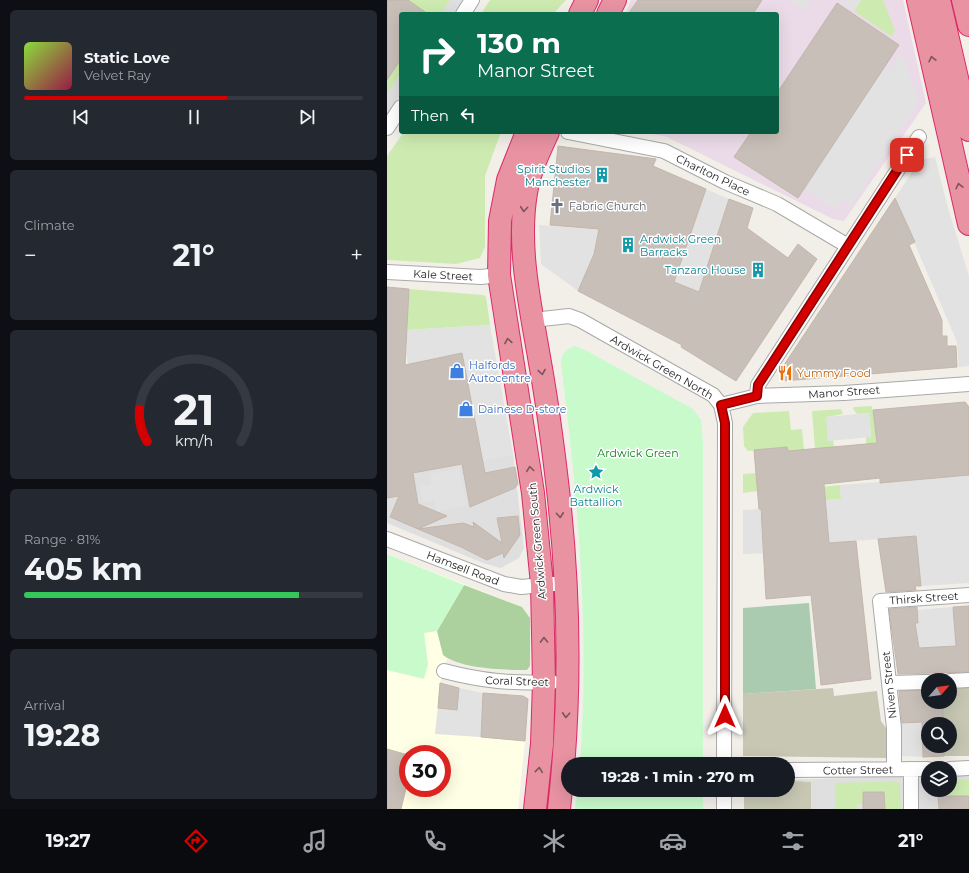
<!DOCTYPE html>
<html lang="en">
<head>
<meta charset="utf-8">
<style>
	body { margin:0; font-family:Montserrat,sans-serif; background:#242831; color:#f1f3f6; height:100vh; display:flex; flex-direction:column; font-size:15px; white-space:nowrap }
	* { box-sizing:border-box; margin:0 }
	p { font-size:13px; color:#9ea1a6 }
	.icon { flex:none; width:22px; height:22px; fill:none; stroke:currentColor; stroke-width:2; stroke-linecap:round; stroke-linejoin:round }
	.map { position:relative; flex:1; overflow:hidden }
	.panel { display:flex; flex-direction:column; gap:10px; padding:10px; background:#0d0f14; width:387px }
	.panel>* { flex:none }
	.banner { position:absolute; left:12px; top:12px; width:380px; height:122px; border-radius:4px; box-shadow:0 4px 16px #0002; background:#0b6e4f; color:#fff; overflow:hidden }
	.needle { width:26px; rotate:62deg }
	.buttons { position:absolute; left:534px; top:673px; display:grid; gap:8px }
	.buttons a { display:grid; place-items:center; width:36px; height:36px; border-radius:50%; background:#171b24; box-shadow:0 4px 16px #0002; font-size:20px }
	.speed { position:absolute; left:12px; top:745px; display:flex; gap:8px; font-size:20px; font-weight:700; text-align:center }
	.speed>* { display:grid; place-content:center; width:52px; height:52px; border-radius:50%; background:#171b24; box-shadow:0 4px 16px #0002; line-height:1 }
	.speed .limit { border:6px solid #d22; background:#fff; color:#111 }
	.pin { position:absolute; display:grid; place-items:center; width:34px; height:34px; color:#fff; margin:-17px; border-radius:8px; box-shadow:0 2px 6px #0006 }
	.me { position:absolute; width:44px; margin:-22px; rotate:0deg; stroke-linejoin:round; filter:drop-shadow(0 0 3px #0008) }
	.turn { display:flex; align-items:center; gap:14px; height:84px; padding:0 12px; font-size:18px }
	.turn .icon { width:52px; height:52px; stroke-width:2.5 }
	.turn b { display:block; font-size:28px; line-height:34px }
	.then { display:flex; align-items:center; height:38px; padding:0 12px; background:#0003; gap:8px; font-size:15px }
	.big { font-size:30px; font-weight:700; line-height:1.1 }
	.panel .widget { flex:1; display:flex; flex-direction:column; justify-content:center; gap:6px; min-width:0; padding:0 14px; border-radius:6px; background:#242831 }
	.panel .dial { align-items:center; gap:0 }
	.dial svg { height:104px; overflow:visible; fill:none; stroke:#363941; stroke-width:7; stroke-linecap:round; text-anchor:middle }
	.dial text { fill:#f1f3f6; stroke:none }
	.song { display:flex; align-items:center; gap:12px }
	.cover { width:48px; height:48px; border-radius:6px; background:linear-gradient(135deg,hsl(90 70% 55%),hsl(340 70% 35%)) }
	.played { height:4px; border-radius:2px; background:linear-gradient(90deg,#d40000 60%,#363941 60%) }
	.keys { display:flex; justify-content:space-around; direction:ltr }
	.heat { display:flex; justify-content:space-between; align-items:center; font-size:22px; direction:ltr }
	.charge { height:6px; border-radius:3px; background:linear-gradient(90deg,#34c759 81%,#363941 0) }
	.trip { position:absolute; left:174px; top:757px; width:234px; height:40px; border-radius:20px; background:#171b24; box-shadow:0 4px 16px #0002; font-weight:700; line-height:40px; text-align:center }
	.tab-bar { display:flex; height:64px; justify-content:space-around; align-items:center; background:#090b0e; color:#9ea1a6 }
	.tab-bar .icon { width:28px; height:28px }
	.tab-bar .on { color:#d40000 }
	.tab-bar b { font-size:18px; color:#f1f3f6 }
	main { display:flex; flex:1; min-height:0 }
	.map>svg:first-child { display:block }
	.residential { fill:#e0dfdf }
	.industrial { fill:#ebdbe8 }
	.education { fill:#ffffe5; fill-rule:evenodd }
	.construction { fill:#c7c7b4 }
	.grass { fill:#cdebb0 }
	.forest { fill:#add19e }
	.cemetery { fill:#aacbaf }
	.park { fill:#c8facc }
	.parking { fill:#e2e2e2 }
	.building { fill:#c7bfb8; stroke:#c4b6ab }
	.lines { fill:none; stroke-linecap:round; stroke-linejoin:round }
	.street-casing { stroke:#a9a9a9; stroke-width:16 }
	.highway-casing { stroke:#dc2a67; stroke-width:24 }
	.street { stroke:#fff; stroke-width:14 }
	.highway { stroke:#e892a2; stroke-width:22 }
	.oneway { stroke:#7b545c }
	.route-casing { stroke:#8a0000; stroke-width:10 }
	.route { stroke:#d40000; stroke-width:7 }
	.labels { text-anchor:middle; dominant-baseline:central; stroke-width:3; stroke-linejoin:round; paint-order:stroke }
	.culture-label { font-size:11px; fill:#0d838f; stroke:#fff; text-anchor:end }
	.street-label { font-size:11px; fill:#222; stroke:#fff }
	.worship-label { font-size:11px; fill:#5b616d; stroke:#fff; text-anchor:start }
	.shop-label { font-size:11px; fill:#366cbe; stroke:#fff; text-anchor:start }
	.food-label { font-size:11px; fill:#c56008; stroke:#fff; text-anchor:start }
	.park-label { font-size:11px; fill:#0c8416; stroke:#fff }
</style>
</head>
<body>
<main>
<section class="panel">
<div class="widget">
<div class="song"><i class="cover"></i><div><b>Static Love</b><p>Velvet Ray</p></div></div>
<div class="played"></div>
<div class="keys"><svg class="icon" aria-label="previous" viewBox="0 0 24 24"><path d="M18 5L8 12l10 7zM5 5v14"/></svg><svg class="icon" aria-label="pause" viewBox="0 0 24 24"><path d="M8 5v14M16 5v14"/></svg><svg class="icon" aria-label="next" viewBox="0 0 24 24"><path d="M6 5l10 7-10 7zM19 5v14"/></svg></div>
</div>
<div class="widget"><p>Climate</p>
<div class="heat"><a>−</a><b class="big">21°</b><a>+</a></div>
</div>
<div class="widget dial"><svg viewBox="0 0 100 80">
<path d="M14 69A42 42 0 1 1 86 69"/>
<path d="M14 69A42 42 0 0 1 8 44" stroke="#d40000"/>
<text x="50" y="56" font-size="32" font-weight="700">21</text>
<text x="50" y="72" font-size="11">km/h</text>
</svg></div>
<div class="widget"><p>Range · 81%</p><b class="big">405 km</b><div class="charge"></div></div>
<div class="widget"><p>Arrival</p><b class="big">19:28</b></div>
</section>
<div class="map">
<svg width="582" height="809" viewBox="0 0 582 809">
	<rect width="100%" height="100%" fill="#f2efe9"/>
	<path class="residential" d="M0 0H79L69 14H14V94L0 115Z
		M126 454 137 548 132 558 114 568 96 563 0 523V498L28 473Z
		M563 774H582V809H357V790H401V780L541 775V790H563Z"/>
	<path class="industrial" d="M244 0H516L539 103 457 221 446 219 280 137 256 132H390V14H238Z"/>
	<path class="education" d="M0 554 135 607 143 618V666L140 670 102 669 60 659 53 683 48 733 138 741 131 809H0ZM21 754H55V788H21Z"/>
	<path class="construction" d="M582 687V756H557V746H563V724H556V702H563V688Z
		M446 688 447 696 490 691 494 721 499 728 500 758 356 756V694Z
		M401 781 424 782V809H357V790H401Z"/>
	<path class="grass" d="M21 0H63L54 14H39Z
		M103 0H179L166 14H94Z
		M474 0H496L508 30 505 37 467 11Z
		M14 59V73L0 93V80L6 64 9 66Z
		M17 132H114L98 176V247L93 258 69 264 0 260V156Z
		M22 289 96 295 99 297 103 325 20 330Z
		M485 406 490 443 479 444V437H484L482 413 470 414 466 409 467 407Z
		M454 409 456 414 440 417 441 441 446 440 447 447 428 449 425 411Z
		M402 411 404 430 415 429 417 450 401 451 400 447 361 451 357 446 356 427 366 413Z
		M369 473 371 491 356 493V474Z
		M453 485 454 499 439 500V504L374 511 373 509 425 488Z
		M563 780H582V796H551V790H563Z
		M510 781 513 784 514 809H498L497 792H476V804H470V809H448V783Z"/>
	<path class="forest" d="M77 585 135 607 143 618V666L140 670C118 670 73 669 56 655L50 631Z"/>
	<path class="cemetery" d="M422 603 429 689 356 694V608Z"/>
	<path class="park" d="M188 346 198 350 306 409 314 420 316 443V764H193C203 631 191 497 174 364 174 354 178 349 188 346Z
		M0 554 77 585 50 631 37 633 41 664 37 679 0 670Z
		M191 790H316V809H188Z"/>
	<path class="parking" d="M402 0H424L418 11Z
		M458 0H474L467 11 455 4Z
		M513 55 518 61 532 102 464 205 455 200 449 210 417 189 497 67 503 71Z
		M548 157 561 208 582 276V366L572 367 570 342 508 198 533 160Z
		M319 189 342 199 312 292 287 282Z
		M152 225 218 230 211 235 207 254 191 291 154 264Z
		M103 325 126 454 96 460 75 353 21 364 19 353 20 330Z
		M482 413 484 437 441 441 439 417Z
		M72 468 80 505 50 512 47 500 36 502 33 486 44 484 42 474Z
		M582 475V583L534 586 529 536 442 543 438 500 454 499 453 485Z
		M373 509 376 541 391 540 386 553 356 554V510Z
		M566 607 569 646 532 648 528 623H531L530 610Z
		M72 688 96 693 94 737 48 734 51 708 70 710Z
		M535 722 536 757 515 756 514 723Z"/>
	<path class="building" d="M0 0H21L41 14H14V59L0 80Z
		M251 0H375L366 14H241Z
		M450 3 512 45 411 198 347 157 364 132H390V93Z
		M171 146 269 159 266 166 319 189 287 282 312 292 342 199 366 208 360 228 401 258 411 244 430 259 349 381 294 347 295 345 191 291 207 254 212 229 163 225Z
		M508 198 528 242 522 245 555 320V336H560V346H569L570 367 395 381 393 371Z
		M0 287 22 289 18 365 75 353 98 473 128 467 131 484 128 488 83 507 75 464 26 473 31 504 60 516 31 529 3 517 12 496 0 498Z
		M578 402 582 407V475L493 483V478L437 484 442 543 469 541 484 679 434 685 424 595 379 599 374 509H372L367 450 400 447 401 451 490 443 486 410Z
		M131 516 133 535 117 558 116 553 100 560 74 547 31 529 76 523 87 527 86 522 115 543 110 518Z
		M529 536 534 586H528L529 590 499 592 491 539Z
		M582 606V672L511 674 502 609 530 607 531 623H528L532 648 569 646 566 607Z
		M53 683 72 688 70 710 51 708Z
		M541 690V702H556V724H541V746H557V756L536 757 535 722 515 723 512 691Z
		M96 693 136 696 141 699 138 741 94 737Z
		M0 749 21 755V780L14 809H0Z
		M476 792H497L498 809H476Z
		M551 796H582V809H552Z"/>
	<g class="lines">
		<defs>
			<path id="street" d="M76 14 85 0
				M0 128 14 107
				M181 132 277 151 338 182 390 204 461 246
				M0 272 94 277 112 275
				M146 320 182 316 193 320 326 395 334 405 338 423 337 764
				M370 396 371 385 532 137
				M334 405 370 396 457 393 582 384
				M0 539 117 584 134 587 178 583
				M57 671C95 681 126 684 165 682
				M563 681 582 680
				M503 683 541 682
				M507 769V728L493 601 582 595
				M524 769V809
				M563 769 582 768
				M401 770 541 769
				M337 809V790"/>
			<path id="highway" d="M531 0 582 224
				M552 0 582 130
				M576 0 582 25
				M193 14 200 0
				M221 14 228 0
				M140 132 121 180 113 221 112 275 146 493 155 584 157 682 155 744 148 809
				M161 132C152 152 142 172 139 193 130 247 143 304 152 357 160 401 166 446 171 490 183 596 184 703 172 809"/>
		</defs>
		<use href="#street" class="street-casing"/>
		<use href="#highway" class="highway-casing"/>
		<use href="#street" class="street"/>
		<use href="#highway" class="highway"/>
	</g>
	<defs><path id="oneway-chevron" d="M-2-3.5L2.5 0L-2 3.5" fill="none" stroke-width="1.6" stroke-linecap="round" stroke-linejoin="round"/></defs>
	<g class="oneway">
		<use href="#oneway-chevron" transform="translate(545 59) rotate(-103)"/>
		<use href="#oneway-chevron" transform="translate(572 186) rotate(-103)"/>
		<use href="#oneway-chevron" transform="translate(137 209) rotate(95)"/>
		<use href="#oneway-chevron" transform="translate(121 341) rotate(-99)"/>
		<use href="#oneway-chevron" transform="translate(155 372) rotate(81)"/>
		<use href="#oneway-chevron" transform="translate(143 469) rotate(-98)"/>
		<use href="#oneway-chevron" transform="translate(173 515) rotate(85)"/>
		<use href="#oneway-chevron" transform="translate(157 640) rotate(-91)"/>
		<use href="#oneway-chevron" transform="translate(179 715) rotate(93)"/>
		<use href="#oneway-chevron" transform="translate(152 770) rotate(-84)"/>
	</g>
	<g class="lines">
		<defs>
			<path id="route" d="M338 716V423L334 405 370 396 371 385 520 155"/>
		</defs>
		<use href="#route" class="route-casing"/>
		<use href="#route" class="route"/>
	</g>
	<defs>
		<symbol id="building-bare" viewBox="-9 -9 18 18"><path d="M-4-6H4V6H1V3H-1V6H-4ZM-2.5-4.3h1.7v1.8h-1.7ZM.8-4.3h1.7v1.8H.8ZM-2.5-1h1.7V.8h-1.7ZM.8-1h1.7V.8H.8Z" fill="#0f9aa8" stroke="#fff" stroke-width="2.5" paint-order="stroke"/></symbol>
		<symbol id="church-bare" viewBox="-9 -9 18 18"><path d="M-1.2-6h2.4v3.5h3.3v2.4h-3.3V6h-2.4V-.1h-3.3v-2.4h3.3Z" fill="#6b7280" stroke="#fff" stroke-width="2.5" paint-order="stroke"/></symbol>
		<symbol id="shop-bare" viewBox="-9 -9 18 18"><path d="M-5-2.5h2.3a2.7 3.5 0 0 1 5.4 0H5L5.5 6h-11ZM-1.5-2.5h3a1.5 2.3 0 0 0-3 0Z" fill="#3f7fe0" stroke="#fff" stroke-width="2.5" paint-order="stroke"/></symbol>
		<symbol id="restaurant-bare" viewBox="-9 -9 18 18"><path d="M-5-6h1v4h1v-4h1v4h1v-4h1v5L-1.5 .5V6h-2V.5L-5-1ZM5-6V6H3V1.5H1.5Q1.5-4 5-6Z" fill="#e8710a" stroke="#fff" stroke-width="2.5" paint-order="stroke"/></symbol>
		<symbol id="sight-bare" viewBox="-9 -9 18 18"><path d="M0-6L1.8-2.2L6-1.7L2.9 1.2L3.7 5.4L0 3.3L-3.7 5.4L-2.9 1.2L-6-1.7L-1.8-2.2Z" fill="#0f9aa8" stroke="#fff" stroke-width="2.5" paint-order="stroke"/></symbol>
	</defs>
	<g fill-rule="evenodd">
		<use href="#building-bare" x="204" y="164" width="22" height="22"/>
		<use href="#church-bare" x="159" y="195" width="22" height="22"/>
		<use href="#building-bare" x="230" y="234" width="22" height="22"/>
		<use href="#building-bare" x="360" y="259" width="22" height="22"/>
		<use href="#shop-bare" x="59" y="360" width="22" height="22"/>
		<use href="#restaurant-bare" x="387" y="362" width="22" height="22"/>
		<use href="#shop-bare" x="68" y="398" width="22" height="22"/>
		<use href="#sight-bare" x="198" y="461" width="22" height="22"/>
	</g>
	<g class="labels">
		<g class="culture-label">
			<text x="203" y="169">Spirit Studios<tspan x="203" dy="13">Manchester</tspan></text>
			<text x="253" y="239" text-anchor="start">Ardwick Green<tspan x="253" dy="13">Barracks</tspan></text>
			<text x="359" y="270">Tanzaro House</text>
			<text x="209" y="489" text-anchor="middle">Ardwick<tspan x="209" dy="13">Battallion</tspan></text>
		</g>
		<g class="street-label">
			<text transform="translate(326 175) rotate(26)">Charlton Place</text>
			<text transform="translate(56 275) rotate(3)">Kale Street</text>
			<text transform="translate(275 367) rotate(30)">Ardwick Green North</text>
			<text transform="translate(457 392) rotate(-4)">Manor Street</text>
			<text transform="translate(150 541) rotate(-95)">Ardwick Green South</text>
			<text transform="translate(76 568) rotate(21)">Hamsell Road</text>
			<text transform="translate(537 598) rotate(-4)">Thirsk Street</text>
			<text transform="translate(130 681) rotate(2)">Coral Street</text>
			<text transform="translate(502 685) rotate(-96)">Niven Street</text>
			<text transform="translate(471 770) rotate(-1)">Cotter Street</text>
		</g>
		<g class="worship-label">
			<text x="182" y="206">Fabric Church</text>
		</g>
		<g class="shop-label">
			<text x="82" y="365">Halfords<tspan x="82" dy="13">Autocentre</tspan></text>
			<text x="91" y="409">Dainese D-store</text>
		</g>
		<g class="food-label">
			<text x="410" y="373">Yummy Food</text>
		</g>
		<g class="park-label">
			<text x="251" y="453">Ardwick Green</text>
		</g>
	</g>
</svg>
<div class="buttons">
<a><svg class="needle" viewBox="-14 -14 28 28"><path d="M0-13l5 13h-10z" fill="#e53935"/><path d="M0 13l5-13h-10z" fill="#9ea1a6"/></svg></a>
<a><svg class="icon" aria-label="search" viewBox="0 0 24 24"><circle cx="10" cy="10" r="6"/><path d="M15 15l6 6"/></svg></a>
<a><svg class="icon" aria-label="layers" viewBox="0 0 24 24"><path d="M12 4l9 5-9 5-9-5zM3 14l9 5 9-5"/></svg></a>
</div>
<div class="speed"><div class="limit">30</div></div>
<div class="pin" style="left:520px;top:155px;background:#d93025"><svg class="icon" aria-label="arrive" viewBox="0 0 24 24"><path d="M6 21V4h12l-3 4 3 4H6"/></svg></div>
<svg class="me" style="left:338px;top:716px" viewBox="-20 -20 40 40"><path d="M0-17L14 15 0 8-14 15z" fill="#d40000" stroke="#fff" stroke-width="4"/></svg>
<div class="trip">19:28 · 1 min · 270 m</div>
<div class="banner">
<div class="turn"><svg class="icon" aria-label="right" viewBox="0 0 24 24"><path d="M7 20v-9h11M14 6l5 5-5 5"/></svg><div><b>130 m</b>Manor Street</div></div>
<div class="then">Then<svg class="icon" aria-label="left" viewBox="0 0 24 24"><path d="M17 20v-9H6M10 6l-5 5 5 5"/></svg></div>
</div>
</div>
</main>
<nav class="tab-bar">
<b>19:27</b>
<svg class="icon on" aria-label="directions" viewBox="0 0 24 24"><path d="M12 3l9 9-9 9-9-9zM9 14v-3h6M13 9l2 2-2 2"/></svg>
<svg class="icon" aria-label="music" viewBox="0 0 24 24"><path d="M9 18V5l10-2v13"/><circle cx="6" cy="18" r="3"/><circle cx="16" cy="16" r="3"/></svg>
<svg class="icon" aria-label="phone" viewBox="0 0 24 24"><path d="M5 4h4l2 5-3 2q2 4 5 5l2-3 5 2v4C11 20 4 13 5 4z"/></svg>
<svg class="icon" aria-label="climate" viewBox="0 0 24 24"><path d="M12 3v18M4 7l16 10M4 17L20 7"/></svg>
<svg class="icon" aria-label="car" viewBox="0 0 24 24"><path d="M5 17H2v-5l4-1 3-4h7l3 4 3 1v5h-3M9 17h6M6 11h13"/><circle cx="7" cy="17" r="2"/><circle cx="17" cy="17" r="2"/></svg>
<svg class="icon" aria-label="filters" viewBox="0 0 24 24"><path d="M4 7h16M4 17h16"/><circle cx="9" cy="7" r="2"/><circle cx="15" cy="17" r="2"/></svg>
<b>21°</b>
</nav>
</body>
</html>
